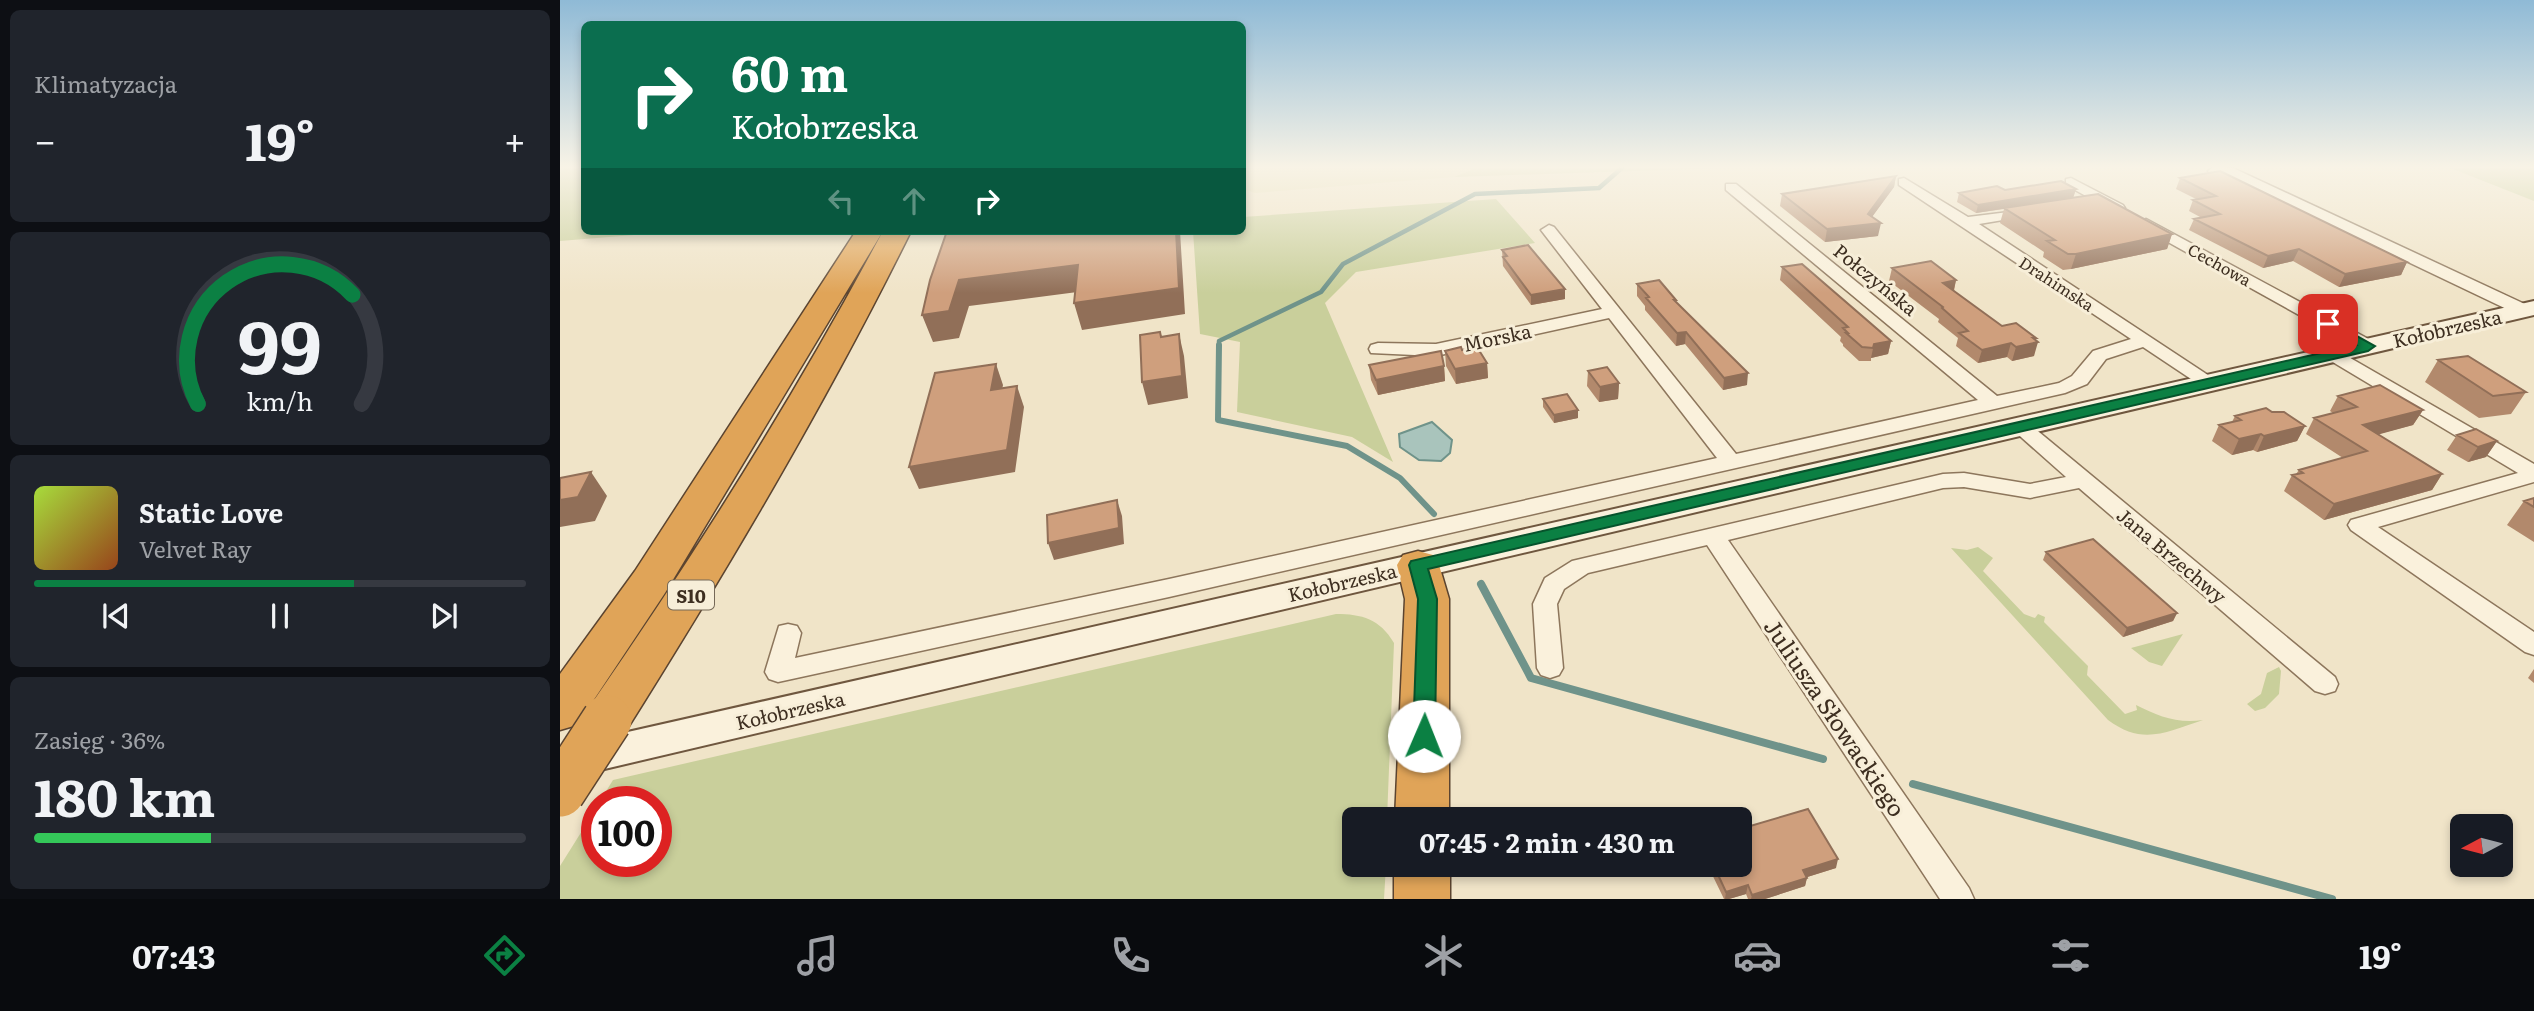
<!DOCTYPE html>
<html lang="pl">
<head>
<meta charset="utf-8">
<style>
	body { margin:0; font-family:Literata,serif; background:#20242c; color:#f1f3f6; height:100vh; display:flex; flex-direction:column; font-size:26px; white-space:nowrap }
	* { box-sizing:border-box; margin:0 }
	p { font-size:23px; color:#9ea1a6 }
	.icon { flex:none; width:38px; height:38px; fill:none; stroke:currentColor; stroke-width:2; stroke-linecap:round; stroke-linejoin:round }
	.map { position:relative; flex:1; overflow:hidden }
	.panel { display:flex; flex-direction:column; gap:10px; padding:10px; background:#0d0f14; width:560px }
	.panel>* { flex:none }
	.top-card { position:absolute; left:21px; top:21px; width:665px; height:214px; border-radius:10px; box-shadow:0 4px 10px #0003; background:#0b6e4f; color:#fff; overflow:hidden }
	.needle { width:46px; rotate:263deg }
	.tools { position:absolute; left:1890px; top:814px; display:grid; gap:14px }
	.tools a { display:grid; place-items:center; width:63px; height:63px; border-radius:10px; background:#171b24; box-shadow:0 4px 10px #0003; font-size:35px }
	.speed { position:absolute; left:21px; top:786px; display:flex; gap:14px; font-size:35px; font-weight:700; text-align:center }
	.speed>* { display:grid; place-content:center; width:91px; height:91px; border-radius:50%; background:#171b24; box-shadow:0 4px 10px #0003; line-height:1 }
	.speed .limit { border:10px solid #d22; background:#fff; color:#111 }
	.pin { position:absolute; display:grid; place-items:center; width:60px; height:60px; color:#fff; margin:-30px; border-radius:14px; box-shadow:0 4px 10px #0006 }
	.me { position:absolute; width:77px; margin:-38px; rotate:1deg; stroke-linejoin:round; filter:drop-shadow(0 0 5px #0008) }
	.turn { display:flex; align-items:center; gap:24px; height:147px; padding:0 35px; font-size:32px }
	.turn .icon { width:91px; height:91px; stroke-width:2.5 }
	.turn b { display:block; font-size:49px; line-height:60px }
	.lanes { display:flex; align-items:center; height:66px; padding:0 35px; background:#0003; justify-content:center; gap:35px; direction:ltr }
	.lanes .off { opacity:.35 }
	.big { font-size:52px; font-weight:700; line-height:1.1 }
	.panel .widget { flex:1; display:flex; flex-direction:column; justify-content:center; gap:10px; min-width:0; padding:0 24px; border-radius:10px; background:#20242c }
	.panel .dial { align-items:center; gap:0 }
	.dial svg { height:182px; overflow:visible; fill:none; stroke:#363941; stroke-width:7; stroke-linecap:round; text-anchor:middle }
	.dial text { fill:#f1f3f6; stroke:none }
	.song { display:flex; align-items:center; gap:21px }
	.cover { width:84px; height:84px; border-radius:10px; background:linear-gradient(135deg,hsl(80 70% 55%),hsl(20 70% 35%)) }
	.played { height:7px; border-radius:4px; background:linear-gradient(90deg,#0b8043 65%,#363941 65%) }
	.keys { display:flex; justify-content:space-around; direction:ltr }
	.heat { display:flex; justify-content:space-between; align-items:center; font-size:38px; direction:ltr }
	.charge { height:10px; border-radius:5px; background:linear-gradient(90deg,#34c759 36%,#363941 0) }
	.trip { position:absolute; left:782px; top:807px; width:410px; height:70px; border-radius:10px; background:#171b24; box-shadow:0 4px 10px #0003; font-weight:700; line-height:70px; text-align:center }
	.tab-bar { display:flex; height:112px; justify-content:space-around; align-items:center; background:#090b0e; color:#9ea1a6 }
	.tab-bar .icon { width:49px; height:49px }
	.tab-bar .on { color:#0b8043 }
	.tab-bar b { font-size:32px; color:#f1f3f6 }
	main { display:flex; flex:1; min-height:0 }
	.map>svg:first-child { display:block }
	.farmland { fill:#e6deb5 }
	.green { fill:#c9cf9b }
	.water { fill:#a9c4bc; stroke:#6f938a; stroke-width:2 }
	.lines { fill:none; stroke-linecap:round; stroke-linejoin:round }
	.stream-far2 { stroke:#6f938a; stroke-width:4.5 }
	.stream-far1 { stroke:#6f938a; stroke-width:6 }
	.stream { stroke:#6f938a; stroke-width:8 }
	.street-casing { stroke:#8d765c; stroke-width:3 }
	.secondary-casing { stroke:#6f573f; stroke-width:4 }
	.highway-casing { stroke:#5b4430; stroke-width:3 }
	.street { fill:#faf1dc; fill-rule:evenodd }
	.secondary { fill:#faf1dc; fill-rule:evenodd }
	.highway { fill:#e0a458; fill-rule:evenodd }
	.highway-bridge-casing { stroke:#5b4430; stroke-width:52; stroke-linecap:butt }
	.highway-bridge { stroke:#e0a458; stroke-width:49 }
	.wall { fill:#b2896c }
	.shaded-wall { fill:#916f58 }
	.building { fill:#cf9f7d; stroke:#916f58; stroke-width:2 }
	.route { fill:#0b8043; stroke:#07532c; stroke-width:2 }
	.labels { text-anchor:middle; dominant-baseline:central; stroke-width:6; stroke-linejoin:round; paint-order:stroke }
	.far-street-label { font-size:16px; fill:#3d2e20; stroke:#f7eed8 }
	.shield { fill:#f7eed8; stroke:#756857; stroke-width:2 }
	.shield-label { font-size:18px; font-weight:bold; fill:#3d2e20 }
	.street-label { font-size:19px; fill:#3d2e20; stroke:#f7eed8 }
	.near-street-label { font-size:23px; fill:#3d2e20; stroke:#f7eed8 }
</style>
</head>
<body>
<main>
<section class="panel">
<div class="widget"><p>Klimatyzacja</p>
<div class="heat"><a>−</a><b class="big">19°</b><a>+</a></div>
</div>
<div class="widget dial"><svg viewBox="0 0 100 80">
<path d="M14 69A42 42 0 1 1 86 69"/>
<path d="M14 69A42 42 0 0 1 82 21" stroke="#0b8043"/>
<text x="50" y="56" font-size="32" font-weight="700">99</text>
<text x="50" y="72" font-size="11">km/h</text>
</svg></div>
<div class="widget">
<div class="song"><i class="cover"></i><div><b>Static Love</b><p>Velvet Ray</p></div></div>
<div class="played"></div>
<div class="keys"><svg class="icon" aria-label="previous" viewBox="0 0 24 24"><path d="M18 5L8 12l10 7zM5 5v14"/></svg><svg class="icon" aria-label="pause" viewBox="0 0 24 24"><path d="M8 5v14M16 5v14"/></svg><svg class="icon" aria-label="next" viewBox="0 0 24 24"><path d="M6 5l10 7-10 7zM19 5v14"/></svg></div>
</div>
<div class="widget"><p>Zasięg · 36%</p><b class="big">180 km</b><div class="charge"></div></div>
</section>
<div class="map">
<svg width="1974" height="899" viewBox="0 0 1974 899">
	<rect width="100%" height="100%" fill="#f0e4c8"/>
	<path class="farmland" d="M683 167H918L894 177 695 193 683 189Z"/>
	<path class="green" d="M0 167H24V231H123L0 241Z
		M918 167H1193L894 177Z
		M1888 167H1974V201Z
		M936 199 975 243 796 272 765 303 833 462 792 437 677 412 680 342 640 334 633 231H682L683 217Z
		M1418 547 1433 558 1423 571 1464 614 1475 618 1478 614 1485 617 1484 622 1528 666 1527 675 1565 714 1577 710 1576 705C1598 716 1617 724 1643 720 1606 732 1583 746 1548 720L1391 548 1407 550Z
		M776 614C802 614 820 619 834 643L827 819H794V864L826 865 824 899H0V866L37 807V861H96V802L40 801 53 780Z
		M1623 634 1602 666 1589 662 1571 648Z
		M1719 667 1721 671 1719 694 1705 708 1695 711 1687 704 1701 694 1707 673Z"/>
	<path class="water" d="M872 422 892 440 890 453 881 461 859 460 840 447 839 434Z"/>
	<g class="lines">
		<path class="stream-far2" d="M659 347V341L761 292 783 264 915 194 1039 188 1063 167"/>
		<path class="stream-far1" d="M659 345 658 420 787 446 840 478 874 514"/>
		<path class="stream" d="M921 584 971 678 1263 759
			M1353 784 1772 899"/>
		<defs>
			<path id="street" d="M1653 167 1673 168 1969 306 1972 310 1963 315 1957 314 1666 175 1650 174 1648 171Z
				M1344 178 1408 217 1473 209 1475 212 1473 215 1419 224 1660 383 1657 387H1643L1583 347 1546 359 1527 384 1505 393 609 597 218 682 209 679 205 672 219 626 228 624 237 626 241 633 235 658 609 579 1157 458 1049 318 876 356 811 353 809 349 811 345 818 343 876 344 1042 309 981 230 989 225 994 227 1176 454 1418 400 1166 190V184H1176L1437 396 1499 383 1512 376 1533 351 1571 339 1339 185V179Z
				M1511 178 1563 205 1565 208 1563 211H1553L1506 185V179Z
				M1586 219 1814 342 1817 346 1814 350H1802L1581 227 1578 224Z
				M1773 348 1974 464V482L1818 527 1974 632V655L1965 652 1791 530 1788 525 1791 520 1958 473 1766 358 1764 354 1766 350Z
				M1460 420 1467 422 1775 677 1778 684 1775 691 1765 694 1755 691 1519 488 1470 498 1404 487 1383 488 1168 540 1409 888 1414 899H1380L1147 545 1028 573 1004 589 997 604 1003 668 999 675 990 678 981 675 977 668 973 604 985 578 1012 561 1383 474 1404 473 1470 484 1506 477 1453 430 1450 426 1453 422Z"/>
			<path id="secondary" d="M1974 301V315L19 775 5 770 0 760 5 748 19 743Z"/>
			<path id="highway" d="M296 231H351C265 405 167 570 64 734L47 739 30 734 23 720 30 706C136 553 235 396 323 231L105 593 17 725 0 730V674L75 571Z
				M858 551 873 555 879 565 889 599V819H835L845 599 837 565 843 555Z
				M834 864H890V899H834Z"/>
		</defs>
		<use href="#street" class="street-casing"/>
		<use href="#secondary" class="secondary-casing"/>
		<use href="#highway" class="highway-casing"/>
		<use href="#street" class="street"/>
		<use href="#secondary" class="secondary"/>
		<use href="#highway" class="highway"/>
		<defs>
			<path id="highway-bridge" d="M0 792 47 720"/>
		</defs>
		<use href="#highway-bridge" class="highway-bridge-casing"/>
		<use href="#highway-bridge" class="highway-bridge"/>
	</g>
	<path class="wall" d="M1336 176 1334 187 1312 217 1318 236 1265 242 1220 206 1222 194Z
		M1620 178 1847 262 1841 275 1779 287 1733 261 1703 268 1629 230 1634 219 1640 217 1629 211 1633 200 1636 199 1616 189Z
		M1516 189 1513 198 1612 234 1607 249 1511 269 1503 270 1483 257 1484 252 1440 223 1444 209 1416 213 1397 202 1399 193 1445 190Z
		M942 250 1005 299 971 305 943 266Z
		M1222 267 1331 341 1328 354 1311 358V361H1299L1283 346V344L1280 341 1281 337 1220 280Z
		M1332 268 1396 280 1394 291 1442 326 1475 340 1474 356 1452 361 1447 357 1418 363 1396 346 1398 338 1378 322 1379 319 1329 281Z
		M1077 284 1116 300V302L1187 385 1163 390 1125 344 1116 346 1085 310V306L1077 296Z
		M902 350 927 363 928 378 896 384 886 366 885 351Z
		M1878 360 1966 392 1951 414 1919 418 1865 382Z
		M809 365 884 366 885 381 818 395 811 380Z
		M1028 371 1059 383 1058 399 1039 402 1027 386Z
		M1778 396 1863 410 1853 425 1818 434 1882 474 1872 490 1764 520 1724 491 1732 475 1736 474 1739 470 1783 458 1746 434 1754 418 1773 413 1770 411Z
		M983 399 1018 418 994 423 983 407Z
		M1712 412 1745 426 1737 441 1697 452 1693 450 1672 455 1652 441 1659 425 1672 422 1675 416Z
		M1897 435 1937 441 1926 457 1908 462 1887 450Z
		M1974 498V542L1947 525 1964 501Z
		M1486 552 1617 613 1613 621 1563 637 1483 560Z
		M1974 669V683L1968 678Z
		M1147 864H1180L1276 868 1247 877 1245 886 1205 899H1188L1186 894 1169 899H1164Z"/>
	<path class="shaded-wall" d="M1336 176 1334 187 1306 225 1321 223 1318 236 1265 242 1267 229 1308 214Z
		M1516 189 1513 198 1416 213 1418 205Z
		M616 231H620L625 314 522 330 514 303Z
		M1612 234 1607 249 1511 269 1516 254Z
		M1739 249 1733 261 1703 268 1708 256Z
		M1847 262 1841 275 1779 287 1785 274Z
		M518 265 525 291 409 306 399 338 373 342 362 315 399 280Z
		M1396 280 1393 293 1383 283Z
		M1005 289V299L971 305V295Z
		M1126 332 1125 344 1116 346 1117 333Z
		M619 334 624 356 628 398 588 405 582 382Z
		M1473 338H1476L1474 343 1478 342 1474 356 1452 361 1456 347Z
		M1331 341 1328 354 1311 358 1314 344Z
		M1451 343 1447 357 1418 363 1422 350Z
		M927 363 928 378 896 384 895 369Z
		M436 364 443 385 438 411 431 390Z
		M884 366 885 381 818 395 816 380Z
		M1188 373 1187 385 1163 390 1164 378Z
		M1059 383 1058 399 1039 402 1040 387Z
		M457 386 464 407 455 472 359 489 349 467Z
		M1018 410V418L994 423V415Z
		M1863 410 1853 425 1795 441 1803 425Z
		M1745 426 1737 441 1697 452 1704 436Z
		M1701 434 1693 450 1672 455 1679 439Z
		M1937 441 1926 457 1908 462 1918 447Z
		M31 472 47 496 35 521 0 527V500Z
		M1882 474 1872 490 1764 520 1774 504Z
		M557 500 562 516 564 544 494 560 488 543Z
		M1617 613 1613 621 1563 637 1567 628Z
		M1278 859 1276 868 1241 879 1243 870Z
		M1247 878 1245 886 1205 899H1191L1192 895Z
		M1188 885 1186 894 1169 899H1165L1166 892Z"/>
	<path class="building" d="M1660 171 1847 262 1785 274 1739 249 1708 256 1634 219 1660 214 1633 200 1656 196 1620 178Z
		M1336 176 1308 214 1321 223 1267 229 1222 194Z
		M1501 181 1516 189 1418 205 1399 193 1437 186 1445 190Z
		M1538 194 1612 234 1516 254H1508L1487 241 1495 240 1444 208Z
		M387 231H616L619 288 514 303 518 265 399 280 389 311 362 315 370 280Z
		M968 245 1005 289 971 295 943 257 947 256 942 250Z
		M1371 261 1396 280 1383 283 1442 326 1456 323 1476 338H1473L1478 342 1456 347 1451 343 1422 350 1399 333 1408 331 1382 308 1383 307 1332 268Z
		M1242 264 1331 341 1314 344 1313 348 1302 347 1286 333H1288L1283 328 1288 327 1222 267Z
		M1099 280 1116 300H1114L1188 373 1164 378 1126 332 1117 333 1086 298 1089 297 1077 284Z
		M600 332 601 337 619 334 622 376 582 382 580 335Z
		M901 347 902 350 917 347 927 363 895 369 885 351Z
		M881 351 884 366 816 380 809 365Z
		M1908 356 1966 392 1933 396 1878 360Z
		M436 364 431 390 457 386 447 450 349 467 375 373Z
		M1047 367 1059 383 1040 387 1028 371Z
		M1820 385 1863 410 1803 425 1882 474 1774 504 1732 475 1743 473 1739 470 1807 451 1754 418 1797 407 1778 396Z
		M1007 394 1018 410 994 415 983 399Z
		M1706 408 1712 412H1724L1745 426 1704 436 1701 434 1679 439 1659 425 1681 420 1675 416Z
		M1916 429 1937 441 1918 447 1897 435Z
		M31 472 18 497 0 500V478Z
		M1974 498V507L1964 501Z
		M557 500 559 528 488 543 487 515Z
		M1533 539 1617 613 1567 628 1486 552Z
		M1248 809 1278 859 1243 870 1247 878 1192 895 1188 885 1166 892 1153 864H1180V829Z"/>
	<linearGradient id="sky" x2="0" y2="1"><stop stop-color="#8fbad6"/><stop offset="0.57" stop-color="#f8f3e6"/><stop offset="1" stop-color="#f8f3e6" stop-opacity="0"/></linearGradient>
	<rect width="1974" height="293" fill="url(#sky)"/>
	<path class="route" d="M1768 320 1815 346 1808 351 868 569 877 599 875 736 871 742 864 745 856 742 853 736 858 599 849 565 851 561 1796 345 1763 327 1761 324Z"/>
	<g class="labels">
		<g class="far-street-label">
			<text transform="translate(1660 264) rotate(29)">Cechowa</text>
			<text transform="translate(1497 283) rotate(33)">Drahimska</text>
		</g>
		<rect class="shield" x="108" y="580.5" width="46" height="29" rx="5"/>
		<g class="shield-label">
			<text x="131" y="595">S10</text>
		</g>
		<g class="street-label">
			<text transform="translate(1316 279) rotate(39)">Połczyńska</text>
			<text transform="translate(1887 328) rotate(-13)">Kołobrzeska</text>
			<text transform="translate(937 337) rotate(-12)">Morska</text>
			<text transform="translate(1612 555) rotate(40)">Jana Brzechwy</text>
			<text transform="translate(782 582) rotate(-13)">Kołobrzeska</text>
			<text transform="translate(230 710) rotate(-13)">Kołobrzeska</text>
		</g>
		<g class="near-street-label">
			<text transform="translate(1276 717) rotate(56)">Juliusza Słowackiego</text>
		</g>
	</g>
</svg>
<div class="tools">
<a><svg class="needle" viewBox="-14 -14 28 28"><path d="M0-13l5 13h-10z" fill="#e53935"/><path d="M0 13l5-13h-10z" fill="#9ea1a6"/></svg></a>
</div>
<div class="speed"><div class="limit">100</div></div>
<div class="pin" style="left:1768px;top:324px;background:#d93025"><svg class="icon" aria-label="arrive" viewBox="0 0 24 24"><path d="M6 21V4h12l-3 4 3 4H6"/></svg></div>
<svg class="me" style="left:864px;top:736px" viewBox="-20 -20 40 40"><circle r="19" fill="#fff"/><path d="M0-13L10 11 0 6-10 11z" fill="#0b8043"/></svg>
<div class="trip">07:45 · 2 min · 430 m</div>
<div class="top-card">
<div class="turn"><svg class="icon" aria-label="right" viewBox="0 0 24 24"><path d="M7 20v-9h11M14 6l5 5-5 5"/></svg><div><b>60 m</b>Kołobrzeska</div></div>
<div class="lanes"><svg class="icon off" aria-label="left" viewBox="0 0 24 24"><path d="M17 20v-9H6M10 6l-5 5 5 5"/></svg><svg class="icon off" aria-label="ahead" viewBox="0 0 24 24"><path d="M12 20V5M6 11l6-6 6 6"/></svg><svg class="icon" aria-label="right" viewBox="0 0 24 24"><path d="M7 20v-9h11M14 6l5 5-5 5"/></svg></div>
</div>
</div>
</main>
<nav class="tab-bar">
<b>07:43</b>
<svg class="icon on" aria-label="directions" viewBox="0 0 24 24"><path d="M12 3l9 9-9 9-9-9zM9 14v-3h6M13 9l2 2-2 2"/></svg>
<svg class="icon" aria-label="music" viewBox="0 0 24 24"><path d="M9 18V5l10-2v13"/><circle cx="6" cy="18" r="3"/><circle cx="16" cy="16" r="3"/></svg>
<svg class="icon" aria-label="phone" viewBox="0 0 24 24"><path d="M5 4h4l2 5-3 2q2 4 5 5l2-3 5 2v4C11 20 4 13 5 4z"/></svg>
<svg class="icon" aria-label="climate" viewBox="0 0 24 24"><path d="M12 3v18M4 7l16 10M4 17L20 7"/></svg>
<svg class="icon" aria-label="car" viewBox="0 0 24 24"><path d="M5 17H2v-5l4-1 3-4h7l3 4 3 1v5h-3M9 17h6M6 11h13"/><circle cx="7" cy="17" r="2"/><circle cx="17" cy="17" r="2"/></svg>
<svg class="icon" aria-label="filters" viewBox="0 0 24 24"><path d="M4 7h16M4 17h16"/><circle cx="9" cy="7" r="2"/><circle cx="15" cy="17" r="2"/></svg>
<b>19°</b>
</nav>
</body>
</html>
